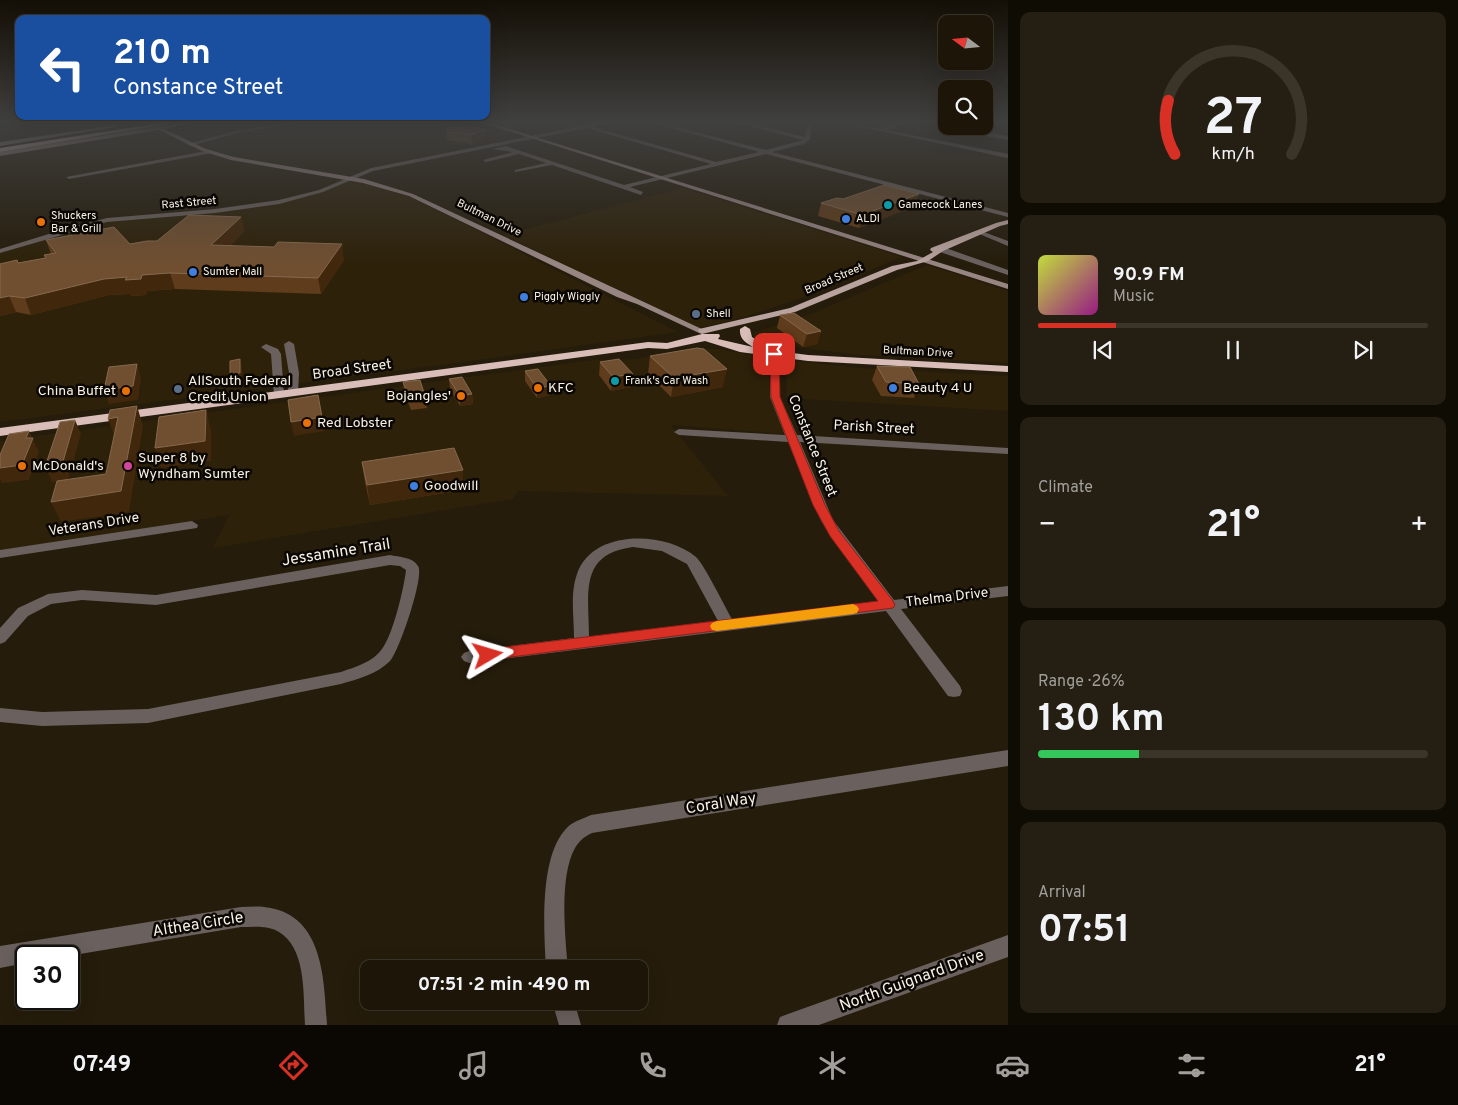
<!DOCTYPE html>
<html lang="en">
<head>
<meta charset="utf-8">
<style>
	body { margin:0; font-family:Overpass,sans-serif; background:#251e12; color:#f1f3f6; height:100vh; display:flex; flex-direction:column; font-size:19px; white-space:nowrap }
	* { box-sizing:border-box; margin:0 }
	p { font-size:16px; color:#a09f9c }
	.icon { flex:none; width:28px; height:28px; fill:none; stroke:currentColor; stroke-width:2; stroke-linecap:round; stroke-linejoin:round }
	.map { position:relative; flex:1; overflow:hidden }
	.sheet { display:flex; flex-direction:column; gap:12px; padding:12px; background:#0f0c04; width:450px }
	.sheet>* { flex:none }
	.top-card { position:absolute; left:15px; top:15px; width:475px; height:105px; border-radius:10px; box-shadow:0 5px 20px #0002,0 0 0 1px #3a3429; background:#1a4fa0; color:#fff; overflow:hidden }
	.needle { width:32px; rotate:286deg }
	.controls { position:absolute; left:938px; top:15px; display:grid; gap:10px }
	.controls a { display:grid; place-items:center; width:55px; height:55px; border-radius:10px; background:#1c1508; box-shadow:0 5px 20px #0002,0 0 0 1px #3a3429; font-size:25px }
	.speed { position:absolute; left:15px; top:945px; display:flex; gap:10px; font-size:25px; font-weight:700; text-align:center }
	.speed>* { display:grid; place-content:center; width:65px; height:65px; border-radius:50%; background:#1c1508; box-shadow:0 5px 20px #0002,0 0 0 1px #3a3429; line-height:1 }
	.speed .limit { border:2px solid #111; border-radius:8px; background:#fff; color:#111 }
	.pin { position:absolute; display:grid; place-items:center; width:42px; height:42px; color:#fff; margin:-21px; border-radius:10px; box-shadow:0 2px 8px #0006 }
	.me { position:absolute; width:55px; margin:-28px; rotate:83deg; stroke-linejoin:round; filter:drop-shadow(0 0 4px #0008) }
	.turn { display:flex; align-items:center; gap:18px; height:105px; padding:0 15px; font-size:22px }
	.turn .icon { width:65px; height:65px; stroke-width:2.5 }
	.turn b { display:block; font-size:35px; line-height:42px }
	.big { font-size:38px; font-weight:700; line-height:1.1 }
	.sheet .widget { flex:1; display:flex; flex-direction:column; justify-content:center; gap:8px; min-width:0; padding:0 18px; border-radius:10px; background:#251e12 }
	.sheet .dial { align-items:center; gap:0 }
	.dial svg { height:130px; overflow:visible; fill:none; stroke:#3a3429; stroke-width:7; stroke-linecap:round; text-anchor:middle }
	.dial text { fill:#f1f3f6; stroke:none }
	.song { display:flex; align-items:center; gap:15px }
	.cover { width:60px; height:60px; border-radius:8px; background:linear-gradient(135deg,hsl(70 70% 55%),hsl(310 70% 35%)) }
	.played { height:5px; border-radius:2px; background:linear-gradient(90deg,#d93025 20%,#3a3429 20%) }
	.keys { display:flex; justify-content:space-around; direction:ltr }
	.heat { display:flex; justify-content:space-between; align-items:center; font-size:28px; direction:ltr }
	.charge { height:8px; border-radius:4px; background:linear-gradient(90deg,#34c759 26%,#3a3429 0) }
	.trip { position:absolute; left:360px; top:960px; width:288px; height:50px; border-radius:10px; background:#1c1508; box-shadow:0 5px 20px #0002,0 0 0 1px #3a3429; font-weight:700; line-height:50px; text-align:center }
	.menu { display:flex; height:80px; justify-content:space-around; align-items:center; background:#0b0803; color:#a09f9c }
	.menu .icon { width:35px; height:35px }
	.menu .selected { color:#d93025 }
	.menu b { font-size:22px; color:#f1f3f6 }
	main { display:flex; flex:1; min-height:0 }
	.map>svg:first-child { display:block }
	.built { fill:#2d2109 }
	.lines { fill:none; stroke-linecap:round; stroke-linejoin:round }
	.stream { stroke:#2c7679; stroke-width:1 }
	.street { fill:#6a605d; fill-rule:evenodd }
	.secondary { fill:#978582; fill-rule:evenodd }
	.primary { fill:#b9a39e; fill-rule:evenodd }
	.highway { fill:#d8bdb8; fill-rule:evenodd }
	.wall { fill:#5f3c1b }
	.shaded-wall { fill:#41270c }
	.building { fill:#704f31; stroke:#85694e }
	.route { fill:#d93025; stroke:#8d1f18 }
	.slow { fill:#f59e0b }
	.culture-dot { fill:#0f9aa8; stroke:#0b0703; stroke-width:2 }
	.shop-dot { fill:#3f7fe0; stroke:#0b0703; stroke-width:2 }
	.food-dot { fill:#e8710a; stroke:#0b0703; stroke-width:2 }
	.service-dot { fill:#5c6f8a; stroke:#0b0703; stroke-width:2 }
	.hotel-dot { fill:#d1479c; stroke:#0b0703; stroke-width:2 }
	.labels { text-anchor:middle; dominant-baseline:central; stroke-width:5; stroke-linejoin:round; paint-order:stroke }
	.far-street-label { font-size:11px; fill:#f8f2e7; stroke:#0b0703 }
	.far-poi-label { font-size:11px; fill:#f8f2e7; stroke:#0b0703; text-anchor:start }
	.street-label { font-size:14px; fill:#f8f2e7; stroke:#0b0703 }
	.poi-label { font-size:14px; fill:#f8f2e7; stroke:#0b0703; text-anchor:start }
	.near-street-label { font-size:16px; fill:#f8f2e7; stroke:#0b0703 }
</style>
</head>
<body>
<main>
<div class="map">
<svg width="1008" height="1025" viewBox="0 0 1008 1025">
	<rect width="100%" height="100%" fill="#251c0b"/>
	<path class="built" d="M351 181 367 183 415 199 678 332 449 364 0 422V253L88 226 109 222 211 213 276 204 323 192Z
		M683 188 902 257 810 295 741 318 699 328 503 235Z
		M927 265 1008 291V363L860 355 773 344 761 342 753 335 755 332 808 315Z
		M693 349H718L768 358 770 396 785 434 671 425 728 496 518 491 513 499 213 548 229 515 0 552V441L592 360 635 359Z
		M787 360 860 368 1008 376V411L786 398Z"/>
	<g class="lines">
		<path class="stream" d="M984 123 1008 125"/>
		<path class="street" d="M132 121H137L139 123 135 124Z
			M300 121H311L237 133 190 146 187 144 237 131Z
			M504 121H513L492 126 490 125Z
			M606 121H615L593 127 716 162 759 152 645 121H652L766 150 803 140 731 121H739L805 137 808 121H812L810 139 804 144 772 152 1008 213V217L766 154 630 187 643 192 641 195 552 165 515 172V170L546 163 519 154 486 162 483 160 513 152 492 149 506 146 624 185 711 164 587 128 373 171 323 192 279 204 215 213 107 222 0 253V249L65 229 107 218 215 209 279 200 319 190 371 168Z
			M833 121 881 129 905 121H912L886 130 1008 154V158Z
			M983 132 1008 136V140L981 135Z
			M211 150 213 153 69 179 66 177Z
			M977 231H981L1008 241V246L977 233Z
			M937 247H943L1008 270V275L937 251Z
			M289 341 294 344 299 373 298 393 293 396 288 393 289 373 284 344Z
			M266 344 278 349 281 354 284 395 283 397 279 398 274 395 271 354 261 347Z
			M775 346 780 349V397L797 435 1008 448V454L800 442 833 520 894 600 1008 586V596L901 609 960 686 962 691 960 696 954 697 948 696 886 611 469 663 464 661 461 657 464 653 469 651 574 638C574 618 570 593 577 574 592 529 665 531 696 557 704 564 725 607 732 619L879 602 821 521 788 442 679 435 674 432 679 429 785 435 770 397V349ZM633 547 662 551 687 564 718 621 589 637C589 594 578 554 633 547Z
			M192 521 198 525 197 528 0 558V550Z
			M390 555C399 557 413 557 418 566 425 575 399 652 390 661 377 674 358 679 341 684L148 723 42 726 0 722V708L42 712 148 709 341 672C355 667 373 662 382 649 393 635 404 588 406 570L400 566 390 565 156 605 82 600 51 604 28 616 5 642 0 644V628L18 608 48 594 82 590 156 595Z
			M1008 750V766L592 833C585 836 579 841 575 848 559 876 565 937 568 969H546C544 932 539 859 565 830 571 822 582 819 591 815Z
			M241 907C249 907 257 906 264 907 324 913 324 980 327 1025H305C303 996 307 949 279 932 268 925 253 927 241 927L68 956H26V963L0 968V946Z
			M1008 935V957L819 1025H777L780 1017 788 1014Z
			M552 1001H574L581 1025H559Z"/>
		<path class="secondary" d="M194 121H205L164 129 206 149 234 157 364 179 413 194 706 331 702 334 699 333 637 304 617 297 409 196 363 183 231 160 202 151 159 130 0 156V152Z
			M477 121H484L1008 284V289Z
			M118 125 116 127 0 146V142Z"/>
		<path class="primary" d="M1008 220V224L1000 226 943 251 928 261 897 270 795 312 702 334 698 331 699 329 790 308 892 266 917 261 933 252 930 250 931 248 996 223Z"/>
		<path class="highway" d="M173 121H187L0 152V148Z
			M745 326 750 329 752 337 765 346 762 349 808 355 1008 366V372L808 361 740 352 705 341 667 349 648 348 0 436V428L648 342 667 343 702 334H719L720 336 718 339 753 347C746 343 739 339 740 329Z"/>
	</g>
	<path class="wall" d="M447 128 486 139 472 144 447 140Z
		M843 199 915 206 859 228 818 216 821 203Z
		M241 217 244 231 230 246 344 260 321 294 175 289 147 291 146 295 131 296 130 294 109 295 31 315 16 312 0 316V264L18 263 45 258 44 255 51 254 46 240 130 244 157 241Z
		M780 315 821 331 817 344 803 347 777 328Z
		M650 356 723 387 671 397 648 374Z
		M600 362 631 387 611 391 599 375Z
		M877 366 919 384 914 398 881 396 872 380Z
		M525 371 551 386V395L537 398 525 381Z
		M449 379 472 394 473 404 460 406 450 389Z
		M403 382 426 399 427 408 411 410 404 392Z
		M362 462 463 490 370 505 365 482Z"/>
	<path class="shaded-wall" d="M486 130V139L472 144 471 135Z
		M919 194 915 206 859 228 862 215Z
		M241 217 244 231 215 261 211 245Z
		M342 244 344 260 321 294 318 278Z
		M170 273 175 289 147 291 146 295 131 296 130 294 109 295 31 315 25 298 104 279Z
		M9 296 16 312 0 316V298Z
		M821 331 817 344 803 347 807 334Z
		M240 359 242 368V382L232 384 230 374Z
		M137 364 141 378 138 400 109 404 104 390Z
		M727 369 723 387 671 397 674 378Z
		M633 374 631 387 611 391 613 377Z
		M551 386V395L537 398V388Z
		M472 394 473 404 460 406V396Z
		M137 406 143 426 129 512 61 522 51 502 121 491Z
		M206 410 211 430V461L161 468 155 448Z
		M118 417 115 438 108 419Z
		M322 417 325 431 294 436 291 422Z
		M75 420 81 434 68 480 52 482 45 467Z
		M29 431 39 452 29 480 2 483 0 479V468L26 438Z
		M463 470V490L370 505 367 485Z"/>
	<path class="building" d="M474 126 486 130 471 135 447 132V128Z
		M884 185 919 194 862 215 821 203 837 198 843 199Z
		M189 215 241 217 211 245 274 247 278 242 342 244 318 278 170 273 142 275 141 279 125 280 127 277 104 279 25 298 9 296 0 298V264L17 260 18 263 46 258 44 255 56 253 46 240 114 227 130 244 147 241H157Z
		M794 313 821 331 807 334 780 315Z
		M697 348 704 349 727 369 674 378 650 356Z
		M240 359V373L230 374V361Z
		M619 359 633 374 613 377 600 362Z
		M137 364 133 386 104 390 109 367Z
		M877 366 910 367 919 384 886 382Z
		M538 369 551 386 537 388 525 371Z
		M462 377 472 394 460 396 449 379Z
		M420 380 426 399 410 400 403 382Z
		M318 395 322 417 291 422 288 400Z
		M137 406 121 491 51 502 57 481 106 474 118 417 108 419 110 410Z
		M206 410 205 441 155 448 159 417Z
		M75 420 62 465 45 467 60 422Z
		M29 431 26 438H33L22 465 0 468V455L9 434Z
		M454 448 463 470 367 485 362 462Z"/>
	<linearGradient id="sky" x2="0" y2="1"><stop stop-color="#140f06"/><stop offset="0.46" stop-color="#40403f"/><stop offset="1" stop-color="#40403f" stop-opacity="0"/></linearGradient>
	<rect width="1008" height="264" fill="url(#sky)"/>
	<path class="route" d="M774 351 779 354 780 397 825 505 839 531 893 601 895 605 893 608 488 660 483 658 481 655 483 651 488 649 878 601 830 536 813 505 771 397 770 354Z"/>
	<path class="slow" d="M853 604 857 606 859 609 857 613 853 614 717 631 712 630 710 626 712 623 717 621Z"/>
	<g class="culture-dot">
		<circle cx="888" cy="205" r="5"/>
		<circle cx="615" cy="381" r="5"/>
	</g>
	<g class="shop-dot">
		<circle cx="846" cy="219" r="5"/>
		<circle cx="193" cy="272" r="5"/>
		<circle cx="524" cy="297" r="5"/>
		<circle cx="893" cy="388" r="5"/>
		<circle cx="414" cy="486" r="5"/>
	</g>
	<g class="food-dot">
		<circle cx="41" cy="222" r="5"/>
		<circle cx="538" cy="388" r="5"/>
		<circle cx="126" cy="391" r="5"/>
		<circle cx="461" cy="396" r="5"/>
		<circle cx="307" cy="423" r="5"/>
		<circle cx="22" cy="466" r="5"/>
	</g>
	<g class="service-dot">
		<circle cx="696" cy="314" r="5"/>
		<circle cx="178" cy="389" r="5"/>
	</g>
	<circle class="hotel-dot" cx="128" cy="466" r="5"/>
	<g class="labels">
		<g class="far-street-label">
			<text transform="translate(189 203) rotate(-5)">Rast Street</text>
			<text transform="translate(489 218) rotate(26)">Bultman Drive</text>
			<text transform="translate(834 279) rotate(-23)">Broad Street</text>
			<text transform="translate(918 352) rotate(3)">Bultman Drive</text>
		</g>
		<g class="far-poi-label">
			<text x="898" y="205">Gamecock Lanes</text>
			<text x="51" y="216">Shuckers<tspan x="51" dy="13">Bar &amp; Grill</tspan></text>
			<text x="856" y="219">ALDI</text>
			<text x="203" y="272">Sumter Mall</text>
			<text x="534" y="297">Piggly Wiggly</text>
			<text x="706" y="314">Shell</text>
			<text x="625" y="381">Frank's Car Wash</text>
		</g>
		<g class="street-label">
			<text transform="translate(352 370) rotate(-8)">Broad Street</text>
			<text transform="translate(874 428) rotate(3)">Parish Street</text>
			<text transform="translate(812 446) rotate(68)">Constance Street</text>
			<text transform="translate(94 525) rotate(-9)">Veterans Drive</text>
			<text transform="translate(947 598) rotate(-7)">Thelma Drive</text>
		</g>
		<g class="poi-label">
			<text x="188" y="381">AllSouth Federal<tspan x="188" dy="16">Credit Union</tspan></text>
			<text x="548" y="388">KFC</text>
			<text x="903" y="388">Beauty 4 U</text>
			<text x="116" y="391" text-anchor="end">China Buffet</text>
			<text x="451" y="396" text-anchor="end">Bojangles'</text>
			<text x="317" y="423">Red Lobster</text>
			<text x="138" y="458">Super 8 by<tspan x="138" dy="16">Wyndham Sumter</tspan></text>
			<text x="32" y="466">McDonald's</text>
			<text x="424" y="486">Goodwill</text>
		</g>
		<g class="near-street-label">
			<text transform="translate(336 553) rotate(-9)">Jessamine Trail</text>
			<text transform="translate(721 804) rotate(-9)">Coral Way</text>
			<text transform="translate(198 925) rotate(-9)">Althea Circle</text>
			<text transform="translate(912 981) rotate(-20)">North Guignard Drive</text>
		</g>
	</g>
</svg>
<div class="controls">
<a><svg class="needle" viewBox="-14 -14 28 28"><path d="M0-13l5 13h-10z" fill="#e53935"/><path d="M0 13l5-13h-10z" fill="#a09f9c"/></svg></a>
<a><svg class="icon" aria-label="search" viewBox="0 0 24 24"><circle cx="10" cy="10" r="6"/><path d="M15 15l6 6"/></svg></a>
</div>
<div class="speed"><div class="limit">30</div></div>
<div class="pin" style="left:774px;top:354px;background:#d93025"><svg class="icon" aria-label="arrive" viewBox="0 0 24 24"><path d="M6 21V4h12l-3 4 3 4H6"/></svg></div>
<svg class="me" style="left:488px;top:655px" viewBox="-20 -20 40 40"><path d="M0-17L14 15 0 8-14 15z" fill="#d93025" stroke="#fff" stroke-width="4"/></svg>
<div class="trip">07:51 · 2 min · 490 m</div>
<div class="top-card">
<div class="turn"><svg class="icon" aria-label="left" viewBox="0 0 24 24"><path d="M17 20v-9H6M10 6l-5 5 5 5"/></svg><div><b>210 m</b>Constance Street</div></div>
</div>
</div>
<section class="sheet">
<div class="widget dial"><svg viewBox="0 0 100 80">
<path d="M14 69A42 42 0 1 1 86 69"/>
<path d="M14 69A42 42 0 0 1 10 36" stroke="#d93025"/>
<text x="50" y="56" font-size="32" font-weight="700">27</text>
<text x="50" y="72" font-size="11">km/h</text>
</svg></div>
<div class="widget">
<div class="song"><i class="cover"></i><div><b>90.9 FM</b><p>Music</p></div></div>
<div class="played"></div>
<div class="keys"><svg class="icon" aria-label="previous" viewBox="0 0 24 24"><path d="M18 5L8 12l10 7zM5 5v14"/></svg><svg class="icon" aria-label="pause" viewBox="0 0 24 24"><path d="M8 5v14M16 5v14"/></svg><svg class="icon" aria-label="next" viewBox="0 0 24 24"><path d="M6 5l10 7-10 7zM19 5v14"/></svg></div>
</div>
<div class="widget"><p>Climate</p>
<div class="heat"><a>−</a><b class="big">21°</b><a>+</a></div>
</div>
<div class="widget"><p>Range · 26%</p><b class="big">130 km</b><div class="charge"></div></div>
<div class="widget"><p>Arrival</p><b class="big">07:51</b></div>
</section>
</main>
<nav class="menu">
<b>07:49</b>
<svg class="icon selected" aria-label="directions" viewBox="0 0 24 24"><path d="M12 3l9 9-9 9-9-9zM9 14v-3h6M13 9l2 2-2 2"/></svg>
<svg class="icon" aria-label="music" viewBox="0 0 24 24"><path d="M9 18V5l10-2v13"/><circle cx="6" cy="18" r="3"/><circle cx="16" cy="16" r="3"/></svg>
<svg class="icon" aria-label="phone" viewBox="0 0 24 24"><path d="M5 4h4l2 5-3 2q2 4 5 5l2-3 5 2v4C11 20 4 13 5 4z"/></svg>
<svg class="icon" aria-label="climate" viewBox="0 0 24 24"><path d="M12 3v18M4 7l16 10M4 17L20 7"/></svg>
<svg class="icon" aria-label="car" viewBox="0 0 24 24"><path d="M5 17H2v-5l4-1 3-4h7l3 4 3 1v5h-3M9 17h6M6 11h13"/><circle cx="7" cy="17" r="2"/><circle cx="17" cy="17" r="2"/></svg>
<svg class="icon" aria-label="filters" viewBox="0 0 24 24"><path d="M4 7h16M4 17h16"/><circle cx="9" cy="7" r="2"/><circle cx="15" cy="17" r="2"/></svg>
<b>21°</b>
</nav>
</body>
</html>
